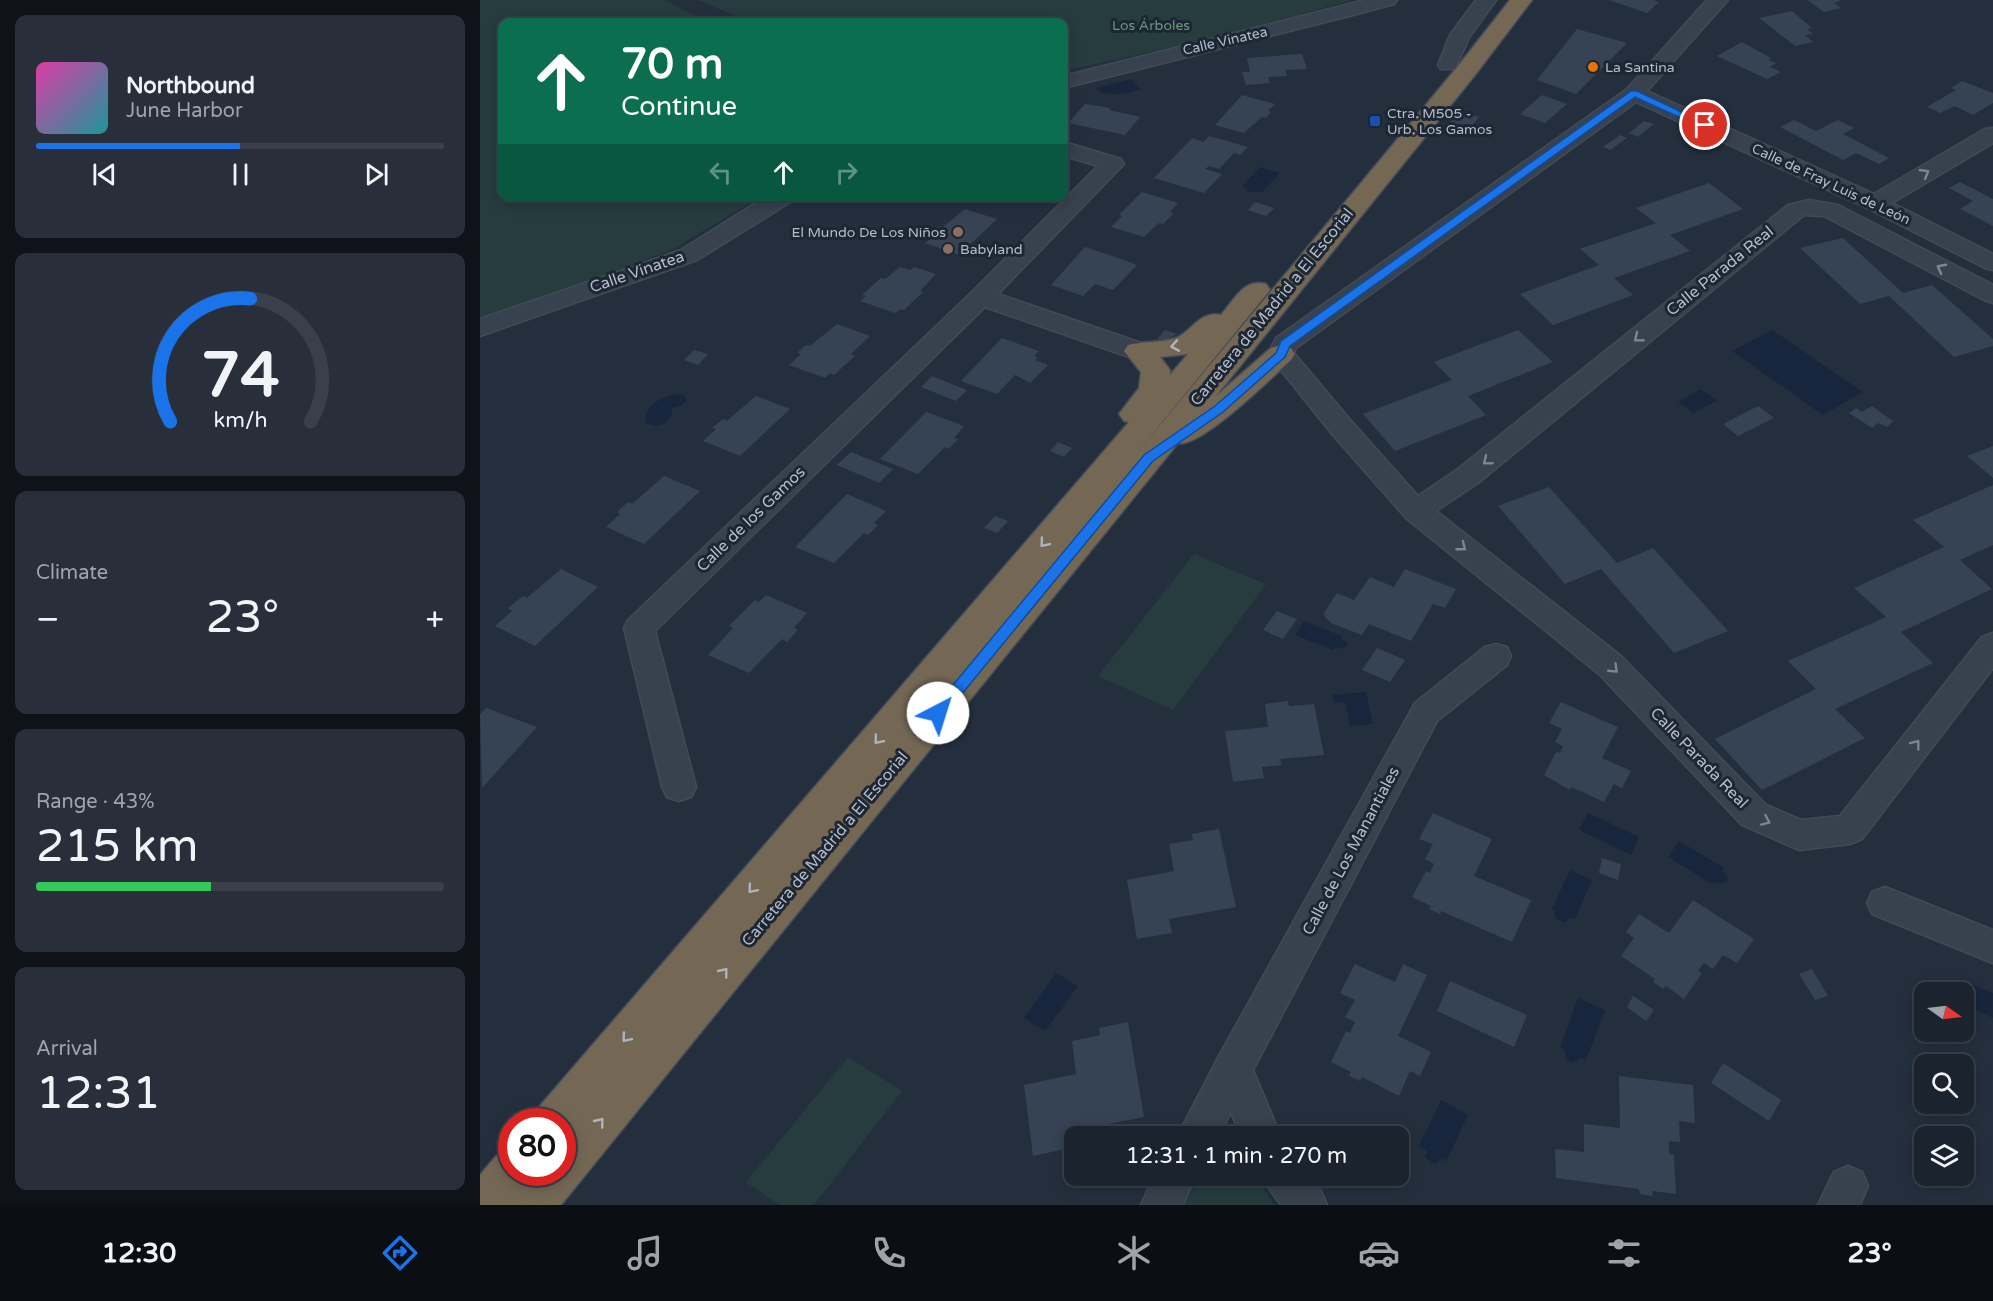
<!DOCTYPE html>
<html lang="en">
<head>
<meta charset="utf-8">
<style>
	body { margin:0; font-family:"Varela Round",sans-serif; background:#282f3a; color:#f1f3f6; height:100vh; display:flex; flex-direction:column; font-size:22px; white-space:nowrap }
	* { box-sizing:border-box; margin:0 }
	p { font-size:20px; color:#a0a4aa }
	.icon { flex:none; width:33px; height:33px; fill:none; stroke:currentColor; stroke-width:2; stroke-linecap:round; stroke-linejoin:round }
	.map { position:relative; flex:1; overflow:hidden }
	.drawer { display:flex; flex-direction:column; gap:15px; padding:15px; background:#0f1319; width:480px }
	.drawer>* { flex:none }
	.banner { position:absolute; left:18px; top:18px; width:570px; height:183px; border-radius:12px; box-shadow:0 3px 15px #0003,0 0 0 2px #39404a; background:#0b6e4f; color:#fff; overflow:hidden }
	.needle { width:39px; rotate:104deg }
	.controls { position:absolute; left:1434px; top:982px; display:grid; gap:12px }
	.controls a { display:grid; place-items:center; width:60px; height:60px; border-radius:12px; background:#1b232e; box-shadow:0 3px 15px #0003,0 0 0 2px #39404a; font-size:30px }
	.speed { position:absolute; left:18px; top:1108px; display:flex; gap:12px; font-size:30px; font-weight:700; text-align:center }
	.speed>* { display:grid; place-content:center; width:78px; height:78px; border-radius:50%; background:#1b232e; box-shadow:0 3px 15px #0003,0 0 0 2px #39404a; line-height:1 }
	.speed .limit { border:9px solid #d22; background:#fff; color:#111 }
	.pin { position:absolute; display:grid; place-items:center; width:51px; height:51px; color:#fff; margin:-26px; border:3px solid #fff; border-radius:50%; box-shadow:0 2px 6px #0007 }
	.me { position:absolute; width:66px; margin:-33px; rotate:40deg; stroke-linejoin:round; filter:drop-shadow(0 0 4px #0008) }
	.turn { display:flex; align-items:center; gap:21px; height:126px; padding:0 24px; font-size:27px }
	.turn .icon { width:78px; height:78px; stroke-width:2.5 }
	.turn b { display:block; font-size:42px; line-height:51px }
	.lanes { display:flex; align-items:center; height:57px; padding:0 24px; background:#0003; justify-content:center; gap:30px; direction:ltr }
	.lanes .off { opacity:.35 }
	.big { font-size:45px; font-weight:600; line-height:1.1 }
	.drawer .card { flex:1; display:flex; flex-direction:column; justify-content:center; gap:9px; min-width:0; padding:0 21px; border-radius:12px; background:#282f3a }
	.drawer .dial { align-items:center; gap:0 }
	.dial svg { height:156px; overflow:visible; fill:none; stroke:#39404a; stroke-width:7; stroke-linecap:round; text-anchor:middle }
	.dial text { fill:#f1f3f6; stroke:none }
	.song { display:flex; align-items:center; gap:18px }
	.cover { width:72px; height:72px; border-radius:9px; background:linear-gradient(135deg,hsl(320 70% 55%),hsl(180 70% 35%)) }
	.played { height:6px; border-radius:3px; background:linear-gradient(90deg,#1a73e8 50%,#39404a 50%) }
	.keys { display:flex; justify-content:space-around; direction:ltr }
	.heat { display:flex; justify-content:space-between; align-items:center; font-size:33px; direction:ltr }
	.charge { height:9px; border-radius:4px; background:linear-gradient(90deg,#34c759 43%,#39404a 0) }
	.trip { position:absolute; left:584px; top:1126px; width:345px; height:60px; border-radius:12px; background:#1b232e; box-shadow:0 3px 15px #0003,0 0 0 2px #39404a; font-weight:600; line-height:60px; text-align:center }
	.menu { display:flex; height:96px; justify-content:space-around; align-items:center; background:#0b0e12; color:#a0a4aa }
	.menu .icon { width:42px; height:42px }
	.menu .current { color:#1a73e8 }
	.menu b { font-size:27px; color:#f1f3f6 }
	main { display:flex; flex:1; min-height:0 }
	.map>svg:first-child { display:block }
	.green { fill:#263c3f }
	.water { fill:#17263c }
	.building { fill:#364354 }
	.lines { fill:none; stroke-linecap:round; stroke-linejoin:round }
	.street-casing { stroke:#414a57; stroke-width:3 }
	.highway-casing { stroke:#434c59; stroke-width:3 }
	.street { fill:#38414e; fill-rule:evenodd }
	.highway { fill:#746855; fill-rule:evenodd }
	.oneway { stroke:#7c8592 }
	.oneway2 { stroke:#aeb4bd }
	.route { fill:#1a73e8; stroke:#114b97; stroke-width:1.5 }
	.food-dot { fill:#e8710a; stroke:#1d2633; stroke-width:2 }
	.transit-dot { fill:#1a4fb4; stroke:#1d2633; stroke-width:2 }
	.education-dot { fill:#8d6e63; stroke:#1d2633; stroke-width:2 }
	.labels { text-anchor:middle; dominant-baseline:central; stroke-width:6; stroke-linejoin:round; paint-order:stroke }
	.far-park-label { font-size:14px; fill:#6b9a76; stroke:#1d2633 }
	.far-street-label { font-size:14px; fill:#b4bcc9; stroke:#1d2633 }
	.far-poi-label { font-size:14px; fill:#b4bcc9; stroke:#1d2633; text-anchor:start }
	.street-label { font-size:16px; fill:#b4bcc9; stroke:#1d2633 }
</style>
</head>
<body>
<main>
<section class="drawer">
<div class="card">
<div class="song"><i class="cover"></i><div><b>Northbound</b><p>June Harbor</p></div></div>
<div class="played"></div>
<div class="keys"><svg class="icon" aria-label="previous" viewBox="0 0 24 24"><path d="M18 5L8 12l10 7zM5 5v14"/></svg><svg class="icon" aria-label="pause" viewBox="0 0 24 24"><path d="M8 5v14M16 5v14"/></svg><svg class="icon" aria-label="next" viewBox="0 0 24 24"><path d="M6 5l10 7-10 7zM19 5v14"/></svg></div>
</div>
<div class="card dial"><svg viewBox="0 0 100 80">
<path d="M14 69A42 42 0 1 1 86 69"/>
<path d="M14 69A42 42 0 0 1 55 6" stroke="#1a73e8"/>
<text x="50" y="56" font-size="32" font-weight="700">74</text>
<text x="50" y="72" font-size="11">km/h</text>
</svg></div>
<div class="card"><p>Climate</p>
<div class="heat"><a>−</a><b class="big">23°</b><a>+</a></div>
</div>
<div class="card"><p>Range · 43%</p><b class="big">215 km</b><div class="charge"></div></div>
<div class="card"><p>Arrival</p><b class="big">12:31</b></div>
</section>
<div class="map">
<svg width="1513" height="1205" viewBox="0 0 1513 1205">
	<rect width="100%" height="100%" fill="#242f3e"/>
	<path class="green" d="M0 0H184L228 22H22V196L280 197 191 250 0 321Z
		M218 0H873L719 41 584 71V22H269Z
		M714 554 786 584 693 710 618 676Z
		M368 1057 422 1091 334 1205H299L266 1182Z
		M720 1176H775L794 1205H705Z"/>
	<path class="water" d="M651 79 661 90C647 92 625 99 616 88Z
		M780 167 800 173 782 192H767V188L762 186Z
		M1292 330 1383 392 1343 415 1252 351Z
		M1221 389 1237 401 1213 413 1198 402Z
		M196 394 205 396 206 401 201 406 192 408C193 422 180 430 166 423 162 407 182 396 196 394Z
		M824 621 862 636 861 639 868 642 867 646 864 649 855 647 853 650 815 635Z
		M886 692 893 724 870 726 865 702 854 703 852 695Z
		M1108 813 1159 837 1151 855 1099 830Z
		M1199 841 1244 868 1242 871 1248 878 1246 882 1241 884 1234 882 1232 884 1188 857Z
		M1090 870 1112 880 1095 919 1091 918 1084 923 1075 918V911L1072 909Z
		M576 973 598 986 565 1031 544 1018Z
		M1484 981 1513 993V1018L1484 1005V993H1481Z
		M1098 998 1125 1010 1106 1060 1101 1058 1093 1063 1085 1059V1050L1080 1047Z
		M961 1100 988 1115 966 1162 961 1158 957 1163 952 1164 945 1157 947 1151 939 1146Z"/>
	<path class="building" d="M1129 0H1173L1179 2 1167 13Z
		M1327 0H1362L1354 3 1361 8 1344 12Z
		M1312 11 1332 28 1327 29 1333 34 1325 35 1333 42 1315 46 1279 18Z
		M1097 29 1147 43 1096 94 1057 80Z
		M1262 42 1291 58 1288 60 1296 63 1290 67 1301 72 1287 79 1237 56Z
		M822 54 827 69 805 70 807 76 788 77 790 83 766 85 762 72H770L767 58Z
		M1482 81 1513 93V103L1493 115 1475 106 1460 113 1447 107 1476 90 1471 88Z
		M762 95 795 104 788 111 791 112 786 118 782 117 764 133 735 125Z
		M1062 95 1087 104 1065 123 1040 114Z
		M605 104 631 108 629 110 660 117 645 135 588 123Z
		M978 111 999 117 989 130 968 124Z
		M1314 120 1336 131 1358 120 1374 128 1363 134 1409 158 1399 164 1376 153 1363 160 1300 127Z
		M1164 121 1174 124 1158 137 1149 133Z
		M1140 135 1147 138 1130 150 1123 147Z
		M729 136 768 147 760 155 754 153 739 169 729 166 725 169 742 174 724 193 674 178 712 138 723 142Z
		M1480 182 1513 199V226L1480 209 1493 201 1469 188Z
		M1229 183 1263 209 1190 235 1210 251 1134 278 1153 295 1073 325 1040 294 1119 265 1100 249 1176 223 1156 208Z
		M662 192 698 203 690 212 694 213 683 224 679 223 664 237 631 227 642 216 639 215Z
		M775 202 794 208 786 216 768 210Z
		M485 209 517 219 479 255 445 243 455 235 451 234 459 227 462 228Z
		M1363 238 1423 293 1452 285 1513 339V346L1474 357 1409 296 1380 304 1320 248Z
		M605 247 641 259 657 265 633 290 615 284 603 296 571 285Z
		M420 267 430 270 434 267 456 274 440 291 443 292 424 310 420 309 415 313 380 301 386 296 382 295 401 278 405 279Z
		M357 324 390 336 371 354 375 356 354 375 350 373 345 378 309 365 321 354 317 353 326 345 330 346Z
		M685 330 697 334 687 340 677 339Z
		M1038 330 1073 362 988 396 1006 415 915 451 883 414 972 380 954 362Z
		M522 338 559 351 554 356 558 358 555 360 568 365 550 383 535 375 517 394 481 381Z
		M214 350 228 354 218 365 204 360Z
		M452 376 487 390 476 401 441 387Z
		M276 396 310 409 260 456 223 441 236 429 232 428 243 419 247 421Z
		M1278 406 1294 418 1258 436 1243 424Z
		M1392 406 1413 421 1407 427 1398 423 1392 428 1369 413 1376 408 1382 412Z
		M446 412 484 426 474 438 478 439 469 449 465 447 438 474 400 459Z
		M578 442 592 448 584 457 570 451Z
		M1513 446V478L1487 456Z
		M371 452 413 469 399 483 357 465Z
		M184 476 220 491 164 544 126 527 140 514 137 512 148 502 152 504Z
		M1513 485V545L1480 560 1512 589 1421 632 1453 663 1355 709 1385 738 1282 790 1235 739 1336 689 1308 661 1406 617 1374 588 1464 547 1433 520Z
		M1069 487 1137 563 1173 548 1248 631 1194 653 1121 569 1085 584 1018 506Z
		M367 494 406 511 394 523 398 525 388 535 384 533 354 563 315 547Z
		M515 516 528 521 517 533 504 528Z
		M81 569 118 587 55 646 15 626 32 611 28 608 43 596 47 598Z
		M925 569 976 589 965 608 953 604 931 641 889 624 882 635 851 623 845 617 844 613 857 593 874 600 890 577 914 587Z
		M286 595 327 613 314 628 318 630 307 642 302 639 269 673 228 655 253 628 249 626 275 600 279 602Z
		M797 611 817 619 803 639 783 630Z
		M897 648 925 660 910 682 882 670Z
		M808 701 809 706 834 704 844 755 800 759 802 765 782 767 784 778 753 782 745 731 788 727 785 704Z
		M1081 702 1138 727 1122 758 1151 771 1142 788 1134 784 1124 802 1091 787 1090 790 1064 775 1076 752 1080 753 1083 746 1075 742 1082 729 1069 723Z
		M6 708 57 727 2 788 0 714Z
		M953 813 1012 839 994 876 1051 900 1032 942 961 911 960 914 949 909 951 906 932 897 946 871 950 873 954 864 945 859 953 844 939 839Z
		M739 829 756 907 689 919 692 933 657 939 647 880 694 871 689 844 713 840 712 834Z
		M1122 858 1141 864 1138 880 1119 873Z
		M1213 900 1274 939 1257 963 1243 955 1233 969 1224 963 1218 971 1222 973 1204 999 1186 986 1183 989 1173 982 1175 979 1141 956 1154 938 1146 932 1159 914 1189 933Z
		M875 964 915 982 923 964 947 975 918 1036 951 1052 940 1076 930 1071 919 1096 882 1077 880 1081 869 1076 871 1072 851 1062 866 1031 870 1033 875 1022 865 1017 875 1000 860 993Z
		M1332 969 1348 996 1335 1000 1319 974Z
		M970 981 1047 1015 1034 1047 957 1011Z
		M1153 996 1174 1010 1166 1021 1147 1007Z
		M648 1022 664 1117 588 1132 590 1148 553 1156 544 1085 596 1074 592 1041 620 1035 619 1028Z
		M1243 1063 1301 1100 1289 1121 1231 1083Z
		M1139 1076 1213 1085 1215 1123 1199 1121 1200 1142 1189 1141V1154L1194 1155 1196 1194 1172 1191 1173 1196 1160 1194 1159 1189 1076 1178 1075 1149 1104 1152V1124L1140 1128Z"/>
	<g class="lines">
		<defs>
			<path id="street" d="M885 0H917L914 4 873 15 584 88V76Z
				M996 0H1016L990 36 975 69H961L958 65 970 35Z
				M1227 0H1248L1167 91 1394 194 1505 129 1513 128V143L1412 203 1513 254V270L1505 268 1387 208 1156 102 816 348 814 353 872 422 938 496 978 469 1308 205 1329 200 1358 205 1513 285V303L1504 300 1344 216 1324 215 998 483 956 511 1141 656 1286 805 1321 820 1360 816 1502 637 1513 633V668L1382 839 1370 844 1319 850 1262 825 1119 674 926 518 852 434 788 354 796 338 1147 89Z
				M584 142 641 159 644 164 518 294 667 345 671 351 667 357 658 359 649 357 505 307 175 631 216 787 211 797 199 801 187 797 182 787 144 628 148 620 492 292 618 166 584 156Z
				M287 196H315L312 201 217 260 0 336V319L201 250Z
				M1016 644 1027 647 1031 656 1027 665 957 721 773 1070 801 1137H761L751 1112 738 1137H697L739 1056 935 703 1005 647Z
				M1405 887 1513 930V963L1392 914 1387 903 1392 892Z
				M1368 1166 1382 1172 1388 1186 1380 1205H1338L1354 1172Z
				M674 1176H716L703 1205H661Z
				M784 1176H830L841 1191 847 1205H801L790 1190Z"/>
			<path id="highway" d="M1030 0H1052L995 75 736 396 791 348 801 345 811 348 815 354 811 360C792 377 721 448 698 443L81 1205H0V1175L16 1156 32 1150V1173H82V1122H52L59 1107 649 422 644 421 639 414 659 388 661 372 644 351 648 345C663 341 682 343 696 338 712 331 721 310 741 315 755 299 764 278 786 284L790 290 651 460 979 65ZM708 354 690 375V370L680 357Z"/>
		</defs>
		<use href="#street" class="street-casing"/>
		<use href="#highway" class="highway-casing"/>
		<use href="#street" class="street"/>
		<use href="#highway" class="highway"/>
	</g>
	<defs><path id="oneway-chevron" d="M-2-3.5L2.5 0L-2 3.5" fill="none" stroke-width="1.6" stroke-linecap="round" stroke-linejoin="round" transform="scale(1.5)"/></defs>
	<g class="oneway">
		<use href="#oneway-chevron" transform="translate(1445 173) rotate(-30)"/>
		<use href="#oneway-chevron" transform="translate(1461 268) rotate(-152)"/>
		<use href="#oneway-chevron" transform="translate(1158 338) rotate(141)"/>
		<use href="#oneway-chevron" transform="translate(1007 461) rotate(141)"/>
		<use href="#oneway-chevron" transform="translate(982 547) rotate(38)"/>
		<use href="#oneway-chevron" transform="translate(1134 669) rotate(44)"/>
		<use href="#oneway-chevron" transform="translate(1436 744) rotate(-52)"/>
		<use href="#oneway-chevron" transform="translate(1286 821) rotate(24)"/>
	</g>
	<g class="oneway2">
		<use href="#oneway-chevron" transform="translate(695 346) rotate(170)"/>
		<use href="#oneway-chevron" transform="translate(564 543) rotate(130)"/>
		<use href="#oneway-chevron" transform="translate(398 740) rotate(130)"/>
		<use href="#oneway-chevron" transform="translate(272 889) rotate(130)"/>
		<use href="#oneway-chevron" transform="translate(244 972) rotate(-51)"/>
		<use href="#oneway-chevron" transform="translate(146 1038) rotate(130)"/>
		<use href="#oneway-chevron" transform="translate(120 1122) rotate(-51)"/>
	</g>
	<path class="route" d="M1151 91H1157L1229 125 1221 127 1155 97 810 346 805 357 743 412 673 461 463 717H453L451 713 453 709 664 455 735 406 796 353 801 341Z"/>
	<circle class="food-dot" cx="1113" cy="67" r="6"/>
	<rect class="transit-dot" x="889" y="115" width="12" height="12" rx="3"/>
	<g class="education-dot">
		<circle cx="478" cy="232" r="6"/>
		<circle cx="468" cy="249" r="6"/>
	</g>
	<g class="labels">
		<g class="far-park-label">
			<text x="671" y="25">Los Árboles</text>
		</g>
		<g class="far-street-label">
			<text transform="translate(745 41) rotate(-13)">Calle Vinatea</text>
			<text transform="translate(1351 184) rotate(25)">Calle de Fray Luis de León</text>
		</g>
		<g class="far-poi-label">
			<text x="1125" y="67">La Santina</text>
			<text x="907" y="113">Ctra. M505 -<tspan x="907" dy="16">Urb. Los Gamos</tspan></text>
			<text x="466" y="232" text-anchor="end">El Mundo De Los Niños</text>
			<text x="480" y="249">Babyland</text>
		</g>
		<g class="street-label">
			<text transform="translate(1240 271) rotate(-39)">Calle Parada Real</text>
			<text transform="translate(157 272) rotate(-19)">Calle Vinatea</text>
			<text transform="translate(792 307) rotate(-51)">Carretera de Madrid a El Escorial</text>
			<text transform="translate(271 519) rotate(-44)">Calle de los Gamos</text>
			<text transform="translate(1219 758) rotate(46)">Calle Parada Real</text>
			<text transform="translate(345 849) rotate(-50)">Carretera de Madrid a El Escorial</text>
			<text transform="translate(871 851) rotate(-62)">Calle de Los Manantiales</text>
		</g>
	</g>
</svg>
<div class="controls">
<a><svg class="needle" viewBox="-14 -14 28 28"><path d="M0-13l5 13h-10z" fill="#e53935"/><path d="M0 13l5-13h-10z" fill="#a0a4aa"/></svg></a>
<a><svg class="icon" aria-label="search" viewBox="0 0 24 24"><circle cx="10" cy="10" r="6"/><path d="M15 15l6 6"/></svg></a>
<a><svg class="icon" aria-label="layers" viewBox="0 0 24 24"><path d="M12 4l9 5-9 5-9-5zM3 14l9 5 9-5"/></svg></a>
</div>
<div class="speed"><div class="limit">80</div></div>
<div class="pin" style="left:1225px;top:125px;background:#d93025"><svg class="icon" aria-label="arrive" viewBox="0 0 24 24"><path d="M6 21V4h12l-3 4 3 4H6"/></svg></div>
<svg class="me" style="left:458px;top:713px" viewBox="-20 -20 40 40"><circle r="19" fill="#fff"/><path d="M0-13L10 11 0 6-10 11z" fill="#1a73e8"/></svg>
<div class="trip">12:31 · 1 min · 270 m</div>
<div class="banner">
<div class="turn"><svg class="icon" aria-label="ahead" viewBox="0 0 24 24"><path d="M12 20V5M6 11l6-6 6 6"/></svg><div><b>70 m</b>Continue</div></div>
<div class="lanes"><svg class="icon off" aria-label="left" viewBox="0 0 24 24"><path d="M17 20v-9H6M10 6l-5 5 5 5"/></svg><svg class="icon" aria-label="ahead" viewBox="0 0 24 24"><path d="M12 20V5M6 11l6-6 6 6"/></svg><svg class="icon off" aria-label="right" viewBox="0 0 24 24"><path d="M7 20v-9h11M14 6l5 5-5 5"/></svg></div>
</div>
</div>
</main>
<nav class="menu">
<b>12:30</b>
<svg class="icon current" aria-label="directions" viewBox="0 0 24 24"><path d="M12 3l9 9-9 9-9-9zM9 14v-3h6M13 9l2 2-2 2"/></svg>
<svg class="icon" aria-label="music" viewBox="0 0 24 24"><path d="M9 18V5l10-2v13"/><circle cx="6" cy="18" r="3"/><circle cx="16" cy="16" r="3"/></svg>
<svg class="icon" aria-label="phone" viewBox="0 0 24 24"><path d="M5 4h4l2 5-3 2q2 4 5 5l2-3 5 2v4C11 20 4 13 5 4z"/></svg>
<svg class="icon" aria-label="climate" viewBox="0 0 24 24"><path d="M12 3v18M4 7l16 10M4 17L20 7"/></svg>
<svg class="icon" aria-label="car" viewBox="0 0 24 24"><path d="M5 17H2v-5l4-1 3-4h7l3 4 3 1v5h-3M9 17h6M6 11h13"/><circle cx="7" cy="17" r="2"/><circle cx="17" cy="17" r="2"/></svg>
<svg class="icon" aria-label="filters" viewBox="0 0 24 24"><path d="M4 7h16M4 17h16"/><circle cx="9" cy="7" r="2"/><circle cx="15" cy="17" r="2"/></svg>
<b>23°</b>
</nav>
</body>
</html>
